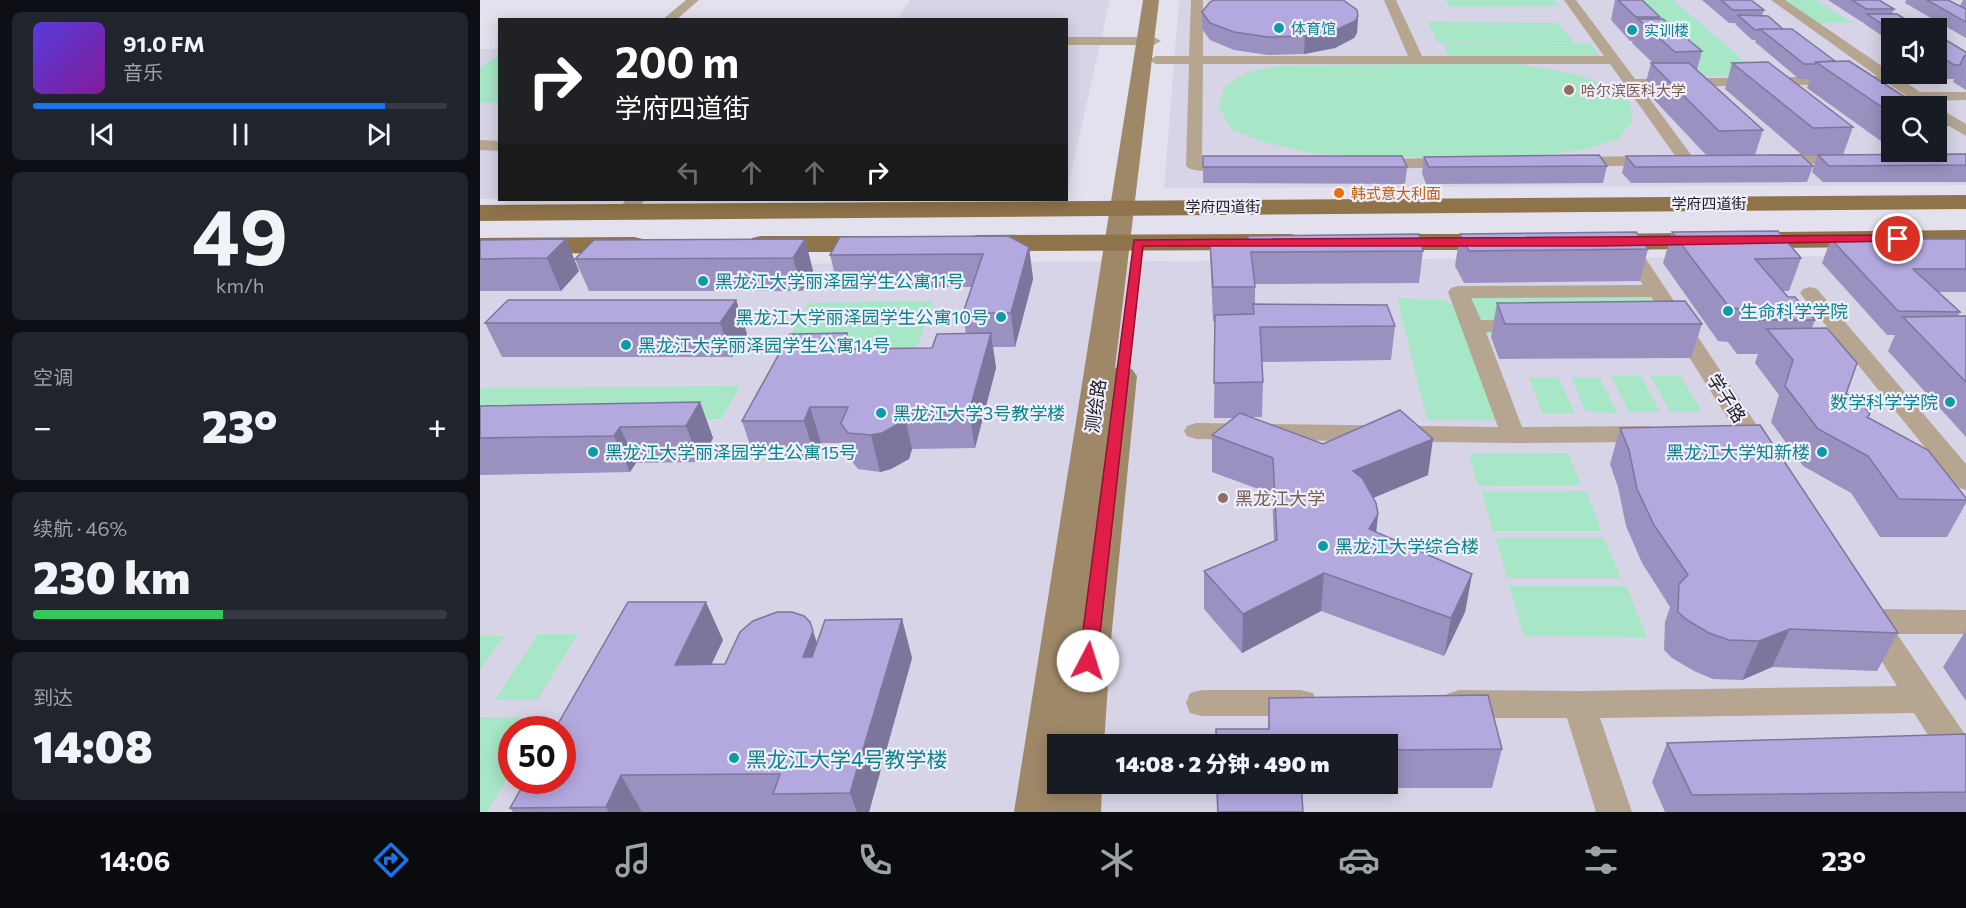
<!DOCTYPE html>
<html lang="zh">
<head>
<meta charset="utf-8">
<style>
	body { margin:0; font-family:Commissioner,"Noto Sans SC",sans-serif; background:#20242c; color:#f1f3f6; height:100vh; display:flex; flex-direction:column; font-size:22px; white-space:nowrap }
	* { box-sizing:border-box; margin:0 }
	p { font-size:20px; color:#9ea1a6 }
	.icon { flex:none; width:33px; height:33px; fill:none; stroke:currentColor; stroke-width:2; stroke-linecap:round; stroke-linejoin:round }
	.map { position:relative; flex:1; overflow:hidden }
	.details { display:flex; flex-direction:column; gap:12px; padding:12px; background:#0d0f14; width:480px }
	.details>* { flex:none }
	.banner { position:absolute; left:18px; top:18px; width:570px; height:183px; border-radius:0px; box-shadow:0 3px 15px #0003; background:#202124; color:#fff; overflow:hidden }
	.tools { position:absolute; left:1401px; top:18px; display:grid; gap:12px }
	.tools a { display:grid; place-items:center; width:66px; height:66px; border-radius:0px; background:#171b24; box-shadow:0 3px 15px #0003; font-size:30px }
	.speed { position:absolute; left:18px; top:716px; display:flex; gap:12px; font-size:30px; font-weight:700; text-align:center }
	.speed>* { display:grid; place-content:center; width:78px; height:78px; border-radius:50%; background:#171b24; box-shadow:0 3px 15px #0003; line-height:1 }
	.speed .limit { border:9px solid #d22; background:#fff; color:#111 }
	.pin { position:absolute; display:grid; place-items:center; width:51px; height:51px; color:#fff; margin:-26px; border:3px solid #fff; border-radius:50%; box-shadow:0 2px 6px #0007 }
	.me { position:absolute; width:66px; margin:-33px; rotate:5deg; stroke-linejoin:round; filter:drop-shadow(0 0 4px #0008) }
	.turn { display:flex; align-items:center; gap:21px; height:126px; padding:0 18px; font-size:27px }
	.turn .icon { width:78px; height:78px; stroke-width:2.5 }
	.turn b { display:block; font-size:42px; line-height:51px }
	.lanes { display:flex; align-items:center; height:57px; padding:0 18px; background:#0003; justify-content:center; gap:30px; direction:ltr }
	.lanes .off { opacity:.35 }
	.big { font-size:45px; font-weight:800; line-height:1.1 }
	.details .widget { flex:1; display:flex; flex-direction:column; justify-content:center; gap:9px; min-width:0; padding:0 21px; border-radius:9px; background:#20242c }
	.details .dial { align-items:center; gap:0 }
	.dial b { font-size:78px; line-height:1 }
	.song { display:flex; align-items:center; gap:18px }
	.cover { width:72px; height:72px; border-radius:9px; background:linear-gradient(135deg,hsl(250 70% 55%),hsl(290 70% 35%)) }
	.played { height:6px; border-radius:3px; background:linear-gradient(90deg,#1a73e8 85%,#363941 85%) }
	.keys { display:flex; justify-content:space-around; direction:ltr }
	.heat { display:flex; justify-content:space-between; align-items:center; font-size:33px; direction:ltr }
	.charge { height:9px; border-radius:4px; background:linear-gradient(90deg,#34c759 46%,#363941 0) }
	.trip { position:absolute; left:567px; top:734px; width:351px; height:60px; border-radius:0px; background:#171b24; box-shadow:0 3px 15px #0003; font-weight:800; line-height:60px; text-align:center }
	.tabs { display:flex; height:96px; justify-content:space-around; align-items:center; background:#090b0e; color:#9ea1a6 }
	.tabs .icon { width:42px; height:42px }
	.tabs .current { color:#1a73e8 }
	.tabs b { font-size:27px; color:#f1f3f6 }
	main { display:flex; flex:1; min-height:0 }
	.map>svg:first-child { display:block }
	.built { fill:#d7d4e7; fill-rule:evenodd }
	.green { fill:#a7e6c6 }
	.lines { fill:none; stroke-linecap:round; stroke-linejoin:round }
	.minor { fill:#b6a691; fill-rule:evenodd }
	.secondary { fill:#9f8868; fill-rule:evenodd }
	.primary { fill:#8f734a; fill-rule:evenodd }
	.wall { fill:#9a91c0 }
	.shaded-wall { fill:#7d769c }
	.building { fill:#b3a9df; stroke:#7d769c; stroke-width:1.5 }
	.route { fill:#e11d48; stroke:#92132f; stroke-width:1.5 }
	.culture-dot { fill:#0f9aa8; stroke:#f0eefa; stroke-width:2 }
	.education-dot { fill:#8d6e63; stroke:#f0eefa; stroke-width:2 }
	.food-dot { fill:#e8710a; stroke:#f0eefa; stroke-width:2 }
	.labels { text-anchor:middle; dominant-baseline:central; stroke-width:4.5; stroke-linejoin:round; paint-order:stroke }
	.far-culture-label { font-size:15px; fill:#0d838f; stroke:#f0eefa; text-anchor:start }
	.far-education-label { font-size:15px; fill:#785e54; stroke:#f0eefa; text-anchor:start }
	.far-food-label { font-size:15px; fill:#c56008; stroke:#f0eefa; text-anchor:start }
	.far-street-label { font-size:15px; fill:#1d1c20; stroke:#f0eefa }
	.culture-label { font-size:18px; fill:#0d838f; stroke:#f0eefa; text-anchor:start }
	.street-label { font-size:18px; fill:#1d1c20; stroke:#f0eefa }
	.education-label { font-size:18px; fill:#785e54; stroke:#f0eefa; text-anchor:start }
	.near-culture-label { font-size:21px; fill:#0d838f; stroke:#f0eefa; text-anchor:start }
</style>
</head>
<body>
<main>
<section class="details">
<div class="widget">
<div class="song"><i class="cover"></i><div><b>91.0 FM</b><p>音乐</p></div></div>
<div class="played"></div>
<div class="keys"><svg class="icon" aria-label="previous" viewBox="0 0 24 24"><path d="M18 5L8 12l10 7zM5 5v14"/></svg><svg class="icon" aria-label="pause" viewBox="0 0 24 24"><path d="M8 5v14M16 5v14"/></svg><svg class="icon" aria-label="next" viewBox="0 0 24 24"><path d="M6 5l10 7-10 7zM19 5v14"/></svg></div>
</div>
<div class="widget dial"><b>49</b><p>km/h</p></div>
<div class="widget"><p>空调</p>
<div class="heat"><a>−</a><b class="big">23°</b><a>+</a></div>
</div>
<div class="widget"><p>续航 · 46%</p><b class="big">230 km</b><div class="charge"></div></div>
<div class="widget"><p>到达</p><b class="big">14:08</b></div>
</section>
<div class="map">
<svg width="1486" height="812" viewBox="0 0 1486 812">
	<rect width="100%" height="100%" fill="#e3e1ed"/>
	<path class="built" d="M430 0H630L587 190 586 20H416Z
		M699 0H1486V185L684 188ZM1412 28H1456V74H1412ZM1412 106H1456V152H1412Z
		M0 49H19V199H0Z
		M1486 255V812H0V266ZM32 729H82V780H32ZM578 744H908V783H578Z"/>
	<path class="green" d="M965 0H1074L1080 6 970 7Z
		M1144 0H1193L1281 75 1224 76Z
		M1305 0H1336L1372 23H1337Z
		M948 22 1078 23 1094 43 957 42Z
		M963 43 1111 44 1121 58 969 57Z
		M19 55V103H0V67Z
		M1039 64 1091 73 1124 84 1150 103 1152 121 1139 138 1107 149 1047 157H886L831 153 783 142 751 129 738 106 746 85 768 72 803 65Z
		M1167 294 1193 332 1004 334 987 295Z
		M917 298 964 300 983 311 1016 420H947Z
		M454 301 434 354 299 355 329 303Z
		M1131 376H1161L1180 412H1149Z
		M1170 376H1200L1223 412H1191Z
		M1048 377H1078L1095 413H1063Z
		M1091 377H1119L1137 413 1106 412Z
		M260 386 241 419 0 421V389L3 388Z
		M1088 453 1101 485 998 486 989 454Z
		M1106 491 1122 531H1013L1002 492Z
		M1123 537 1141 578H1027L1016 538Z
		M1029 586H1146L1167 637 1044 636Z
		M58 634H98L57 700H15Z
		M0 636H24L0 670Z
		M0 717 65 718 58 729H32L31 772 7 812H0Z"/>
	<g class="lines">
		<path class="minor" d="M206 0H219L196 20H182Z
			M711 0H723V56H928L904 0H916L942 56H1124L1084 0H1096L1155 79 1397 76 1291 0H1305L1440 92H1486V100L1453 101 1457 107 1486 124V136L1456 118V106H1441L1409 84 1161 87 1215 160 1207 165 1201 164 1130 64H723L722 161 756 160 764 165C758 173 712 174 706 166L709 64H676L669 60 676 56H709Z
			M586 37H674L681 41 674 45H586Z
			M0 140 20 141V151L0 150Z
			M1292 154H1368L1376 159 1368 164 1286 163 1284 159Z
			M1176 156 1182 157 1184 161 1182 165 1091 167 1083 162 1091 157Z
			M975 158 983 163 981 167 893 169 885 164 893 159Z
			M146 200H165L150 216H138L135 212Z
			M1145 236 1152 238 1296 454 1292 460 1283 462 1274 460 1171 297 991 298 1001 320 1054 321 1057 326 1054 331 1006 332 1042 427 1169 426 1178 429 1181 434 1178 439 1169 442 1033 443 716 439 707 436 704 431 707 426 716 423 1018 427 968 292 971 288 978 286 1163 285 1135 242 1138 238Z
			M1330 287 1337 289 1486 464V490L1477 487 1323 297 1320 293 1323 289Z
			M1392 609 1486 610V634H1417L1486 736V780L1474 776 1434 713 1120 718 1152 812H1116L1087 718H979L967 714 963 704 967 694 979 690 1099 691 1417 686 1377 621 1381 613Z
			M722 690H821L833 693 837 703 833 713 821 716H722L710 713 706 703 710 693Z"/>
		<path class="secondary" d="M663 0H679L635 368 641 366 652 369 657 376 631 640 624 744H578V783H622L621 812H534Z"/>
		<path class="primary" d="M1486 195V209L0 221V205Z
			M1486 230V246L1118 250 1109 248 1105 242 1109 236 1118 234Z
			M811 234 820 236 824 242 820 248 811 250 497 251 488 249 484 243 488 237 497 235Z
			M896 234H1024L1033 236 1037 242 1033 248 1024 250H896L887 248 883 242 887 236Z
			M281 236H400L409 238 413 244 409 250 400 252H281L272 250 268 244 272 238Z
			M154 237 163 239 167 245 163 251 154 253 0 254V238Z"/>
	</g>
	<path class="wall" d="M1135 0H1162L1180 17 1179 19 1222 51 1217 70 1283 130 1275 155 1333 166 1327 182 1151 183 1142 173 1146 156H1227L1164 89 1171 63H1173L1152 43 1153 41H1150L1131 20Z
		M1222 0H1271L1284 10 1282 16 1303 29 1412 106V149L1327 88 1330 79H1319L1275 42 1276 40H1272L1255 24 1256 23H1249Z
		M1348 0H1399L1414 9 1412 14 1438 27 1448 28H1412V42L1411 41V39H1407L1383 23 1384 22H1382Z
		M1426 0H1468L1480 6 1483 0H1486V38L1425 3Z
		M722 12 878 16 877 33 874 38 855 48 824 54 788 55 754 50 730 40 722 29Z
		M1456 34 1486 52V90L1473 82 1474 79H1468L1456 71Z
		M1252 63 1373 127 1363 155 1486 154V182H1343L1332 172 1337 156H1323L1245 89Z
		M1456 118 1467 125 1456 149Z
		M1414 152H1455V153L1418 154Z
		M723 156 927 167 925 184 723 183Z
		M944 157 1127 166 1123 183 946 184 942 173Z
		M1192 232 1321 258 1309 291H1302L1308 297 1335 320 1332 328 1366 394 1390 414 1388 418 1486 498V503L1467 537H1400L1371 493 1323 466 1291 422 1299 395 1275 363 1278 354H1257L1248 342 1238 341 1183 263Z
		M980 234 1168 249 1160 281 984 283 975 266Z
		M768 236 943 251 939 283 775 284V304L915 326 911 360 782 362 783 382 782 417H770L843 444 948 475 893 498 898 514 896 532 992 574 985 612 964 656 841 611 762 653 724 609V571L794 541 792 494 732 472V435L754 418H734L735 321H733L731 275 730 243H768Z
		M86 239 99 271 81 291H0V240Z
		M325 239 333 271 322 291H109L95 259Z
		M1351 239H1486V292H1458L1480 312 1478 316H1486V437L1408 351 1415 335H1407L1342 263Z
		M549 247 553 279 535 347H513L516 368 495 448 432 449 429 459 411 469 400 472 378 469 374 464 371 459 367 443H341L335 457H274L262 421 367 333 371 349 452 348 486 334 483 313 492 287H358L350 255Z
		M256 300 267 334 252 357H22L5 323Z
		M1017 303 1222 324 1211 358 1019 359 1011 337Z
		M220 402 233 438 220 462 156 463 150 472 0 475V406Z
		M1140 428 1418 633 1397 671 1292 667 1262 680 1233 679 1214 671 1192 658 1184 650 1185 622 1190 607 1162 563 1146 526 1138 487 1130 464Z
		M422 619 432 658 389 812H33L30 808 243 640 231 665 245 664 337 643Z
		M1486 630V701L1463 667Z
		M789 698 1022 749 1012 788H821L823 812H737L736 783H908V744L788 729Z
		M1486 734V812H1185L1172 782 1187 743Z"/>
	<path class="shaded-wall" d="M878 16 877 33 874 38 855 48 824 54 825 36Z
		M86 239 99 271 81 291 67 258Z
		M325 239 333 271 322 291 313 258Z
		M549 247 553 279 535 347 531 313Z
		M256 300 267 334 252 357 240 323Z
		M367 333 376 368 360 349Z
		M511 333 516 368 495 448 489 412Z
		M220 402 233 438 220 462 206 426Z
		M330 407 341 443 335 457 324 421Z
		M424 413 432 449 429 459 411 469 400 472 391 435Z
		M140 427 156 463 150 472 134 436Z
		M953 439 948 475 869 508 873 471Z
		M898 514 894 552 889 529Z
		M844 573 841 611 762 653 763 614Z
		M992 574 985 612 964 656 971 618Z
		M226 602 243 640 213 703 195 665Z
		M422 619 432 658 389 812H377L370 793Z
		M1310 629 1292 667 1262 680 1279 641Z
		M333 631 346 669 323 657Z
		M141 775 162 812H129L126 807Z"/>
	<path class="building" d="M734 0H863L877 10 878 16 875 21 856 30 825 36 788 37 754 32 730 23 722 12 730 2Z
		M1138 0H1162L1180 17H1156Z
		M1241 0H1271L1284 10H1253Z
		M1372 0H1399L1414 9H1386Z
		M1447 0H1468L1486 9V22Z
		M1387 14H1417L1438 27H1416L1415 28H1412L1411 30Z
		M1258 15 1288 16 1303 29H1280L1279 30H1275Z
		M1158 19H1183L1222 51 1195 52Z
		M1416 27H1446L1448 28H1417Z
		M1280 29H1312L1355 61 1336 62 1335 64H1324Z
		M1456 34 1486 52V56H1484L1480 65H1474L1456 54Z
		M1369 61 1439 106H1412V114L1336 62Z
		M1288 62 1373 127 1333 128 1252 63Z
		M1171 63H1209L1283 130 1239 131Z
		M1456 118 1467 125H1456Z
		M1486 154V165L1349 166 1338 155Z
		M1119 155 1127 166 949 167 944 157Z
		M1321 155 1333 166 1155 167 1146 156Z
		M723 156H922L927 167H723Z
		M1298 231 1321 258 1275 259 1308 297H1315L1335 320H1268L1259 309 1249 307 1192 232Z
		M1156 232 1168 249 989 251 980 234Z
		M939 234 943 251 771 252 775 287H733L730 243H768V236Z
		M528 236 549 247 531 313H483L503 254 350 255 360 237Z
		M86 239 67 258 0 259V240Z
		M325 239 313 258 95 259 114 240Z
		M1351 239H1486V269H1433L1480 312 1418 311Z
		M28 300H256L240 323H5Z
		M1205 301 1222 324H1025L1017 303Z
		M773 304 907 305 915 326 780 327 783 382 734 383 735 315 774 314Z
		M1486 316V382L1423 317Z
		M1347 328 1377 363 1366 394 1376 396 1390 414 1387 417 1448 450 1486 498V500L1419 499 1388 456 1338 429 1305 386 1313 360 1287 329Z
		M367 333 360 349 452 348 457 334 511 333 489 412 424 413 420 423 402 433 391 435 368 433 364 428 361 423 368 407H330L324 421H262L310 334Z
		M220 402 206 426 140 427 134 436 0 438V406Z
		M920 410 953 439 873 471 882 478 896 503 898 514 889 529 992 574 971 618 844 573 763 614 724 571 797 540 793 458 732 435 760 413 843 444Z
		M1280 425 1418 633 1310 629 1279 641 1249 640 1229 633 1207 620 1198 612 1199 584 1208 575 1174 525 1157 489 1149 450 1140 428Z
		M148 602H226L195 665 245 664 260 632 273 621 297 612H312L324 616 330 622 333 631 323 657H332L345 620 422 619 370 793 293 794 300 774 141 775 126 807 30 808 46 780H82V729H75Z
		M1008 695 1022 749 908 750V744H736V729H789V698Z
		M1486 734V792L1212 795 1187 743Z
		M737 783H821L823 812H738Z"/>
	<path class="route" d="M1418 235 1422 236V241L1122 246H663L617 661 615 666 608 668 602 666 599 661 654 240Z"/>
	<g class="culture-dot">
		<circle cx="799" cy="28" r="6"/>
		<circle cx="1152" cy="30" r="6"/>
		<circle cx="223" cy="281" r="6"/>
		<circle cx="1248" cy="311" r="6"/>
		<circle cx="521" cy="317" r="6"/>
		<circle cx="146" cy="345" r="6"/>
		<circle cx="1470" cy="402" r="6"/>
		<circle cx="401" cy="413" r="6"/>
		<circle cx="113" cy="452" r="6"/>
		<circle cx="1342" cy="452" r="6"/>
		<circle cx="843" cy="546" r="6"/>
		<circle cx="254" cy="758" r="6"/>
	</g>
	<g class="education-dot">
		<circle cx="1089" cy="90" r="6"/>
		<circle cx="743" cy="498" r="6"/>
	</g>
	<circle class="food-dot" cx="859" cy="193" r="6"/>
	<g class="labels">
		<g class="far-culture-label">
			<text x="811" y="28">体育馆</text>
			<text x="1164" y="30">实训楼</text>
		</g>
		<g class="far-education-label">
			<text x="1101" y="90">哈尔滨医科大学</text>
		</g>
		<g class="far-food-label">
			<text x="871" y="193">韩式意大利面</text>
		</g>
		<g class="far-street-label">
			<text x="1229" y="203">学府四道街</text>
			<text x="743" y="206">学府四道街</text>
		</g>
		<g class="culture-label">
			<text x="235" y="281">黑龙江大学丽泽园学生公寓11号</text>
			<text x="1260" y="311">生命科学学院</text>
			<text x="509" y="317" text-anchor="end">黑龙江大学丽泽园学生公寓10号</text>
			<text x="158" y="345">黑龙江大学丽泽园学生公寓14号</text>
			<text x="1458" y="402" text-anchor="end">数学科学学院</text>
			<text x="413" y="413">黑龙江大学3号教学楼</text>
			<text x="125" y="452">黑龙江大学丽泽园学生公寓15号</text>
			<text x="1330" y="452" text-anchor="end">黑龙江大学知新楼</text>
			<text x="855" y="546">黑龙江大学综合楼</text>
		</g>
		<g class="street-label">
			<text transform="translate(1247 398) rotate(57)">学子路</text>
			<text transform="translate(615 406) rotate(-82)">测绘路</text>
		</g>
		<g class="education-label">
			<text x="755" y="498">黑龙江大学</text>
		</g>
		<g class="near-culture-label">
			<text x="266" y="758">黑龙江大学4号教学楼</text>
		</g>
	</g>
</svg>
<div class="tools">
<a><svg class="icon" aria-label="sound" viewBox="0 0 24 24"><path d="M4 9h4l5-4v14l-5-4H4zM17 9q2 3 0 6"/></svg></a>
<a><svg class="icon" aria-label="search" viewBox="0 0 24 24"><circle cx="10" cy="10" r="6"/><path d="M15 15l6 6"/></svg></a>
</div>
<div class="speed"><div class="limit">50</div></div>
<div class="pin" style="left:1418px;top:239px;background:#d93025"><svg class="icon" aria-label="arrive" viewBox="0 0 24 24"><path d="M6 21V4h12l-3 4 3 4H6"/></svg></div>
<svg class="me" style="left:608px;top:661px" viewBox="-20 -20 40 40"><circle r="19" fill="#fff"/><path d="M0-13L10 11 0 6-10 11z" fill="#e11d48"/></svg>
<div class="trip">14:08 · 2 分钟 · 490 m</div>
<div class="banner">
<div class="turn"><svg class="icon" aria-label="right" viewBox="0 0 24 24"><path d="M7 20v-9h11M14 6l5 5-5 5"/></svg><div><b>200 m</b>学府四道街</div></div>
<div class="lanes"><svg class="icon off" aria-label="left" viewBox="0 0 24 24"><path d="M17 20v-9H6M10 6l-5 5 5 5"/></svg><svg class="icon off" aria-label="ahead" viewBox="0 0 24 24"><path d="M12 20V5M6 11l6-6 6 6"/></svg><svg class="icon off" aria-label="ahead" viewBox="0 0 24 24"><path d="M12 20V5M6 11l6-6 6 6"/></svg><svg class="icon" aria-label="right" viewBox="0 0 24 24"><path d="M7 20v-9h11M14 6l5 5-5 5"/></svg></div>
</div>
</div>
</main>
<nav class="tabs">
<b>14:06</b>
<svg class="icon current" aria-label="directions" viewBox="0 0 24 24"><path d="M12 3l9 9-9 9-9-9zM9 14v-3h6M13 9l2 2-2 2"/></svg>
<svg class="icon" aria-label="music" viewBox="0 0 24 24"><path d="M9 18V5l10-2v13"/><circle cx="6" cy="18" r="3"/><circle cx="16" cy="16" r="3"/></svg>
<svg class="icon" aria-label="phone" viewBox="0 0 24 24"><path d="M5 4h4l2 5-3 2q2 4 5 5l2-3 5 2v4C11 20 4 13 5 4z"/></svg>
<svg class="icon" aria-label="climate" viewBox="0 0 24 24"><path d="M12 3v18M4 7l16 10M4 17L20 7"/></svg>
<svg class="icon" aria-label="car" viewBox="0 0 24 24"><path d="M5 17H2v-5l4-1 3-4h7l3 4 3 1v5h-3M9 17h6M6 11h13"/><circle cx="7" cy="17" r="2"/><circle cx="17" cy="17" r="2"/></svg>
<svg class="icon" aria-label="filters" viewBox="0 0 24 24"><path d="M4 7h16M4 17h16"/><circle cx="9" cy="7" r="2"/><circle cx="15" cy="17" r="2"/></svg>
<b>23°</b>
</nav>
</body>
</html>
